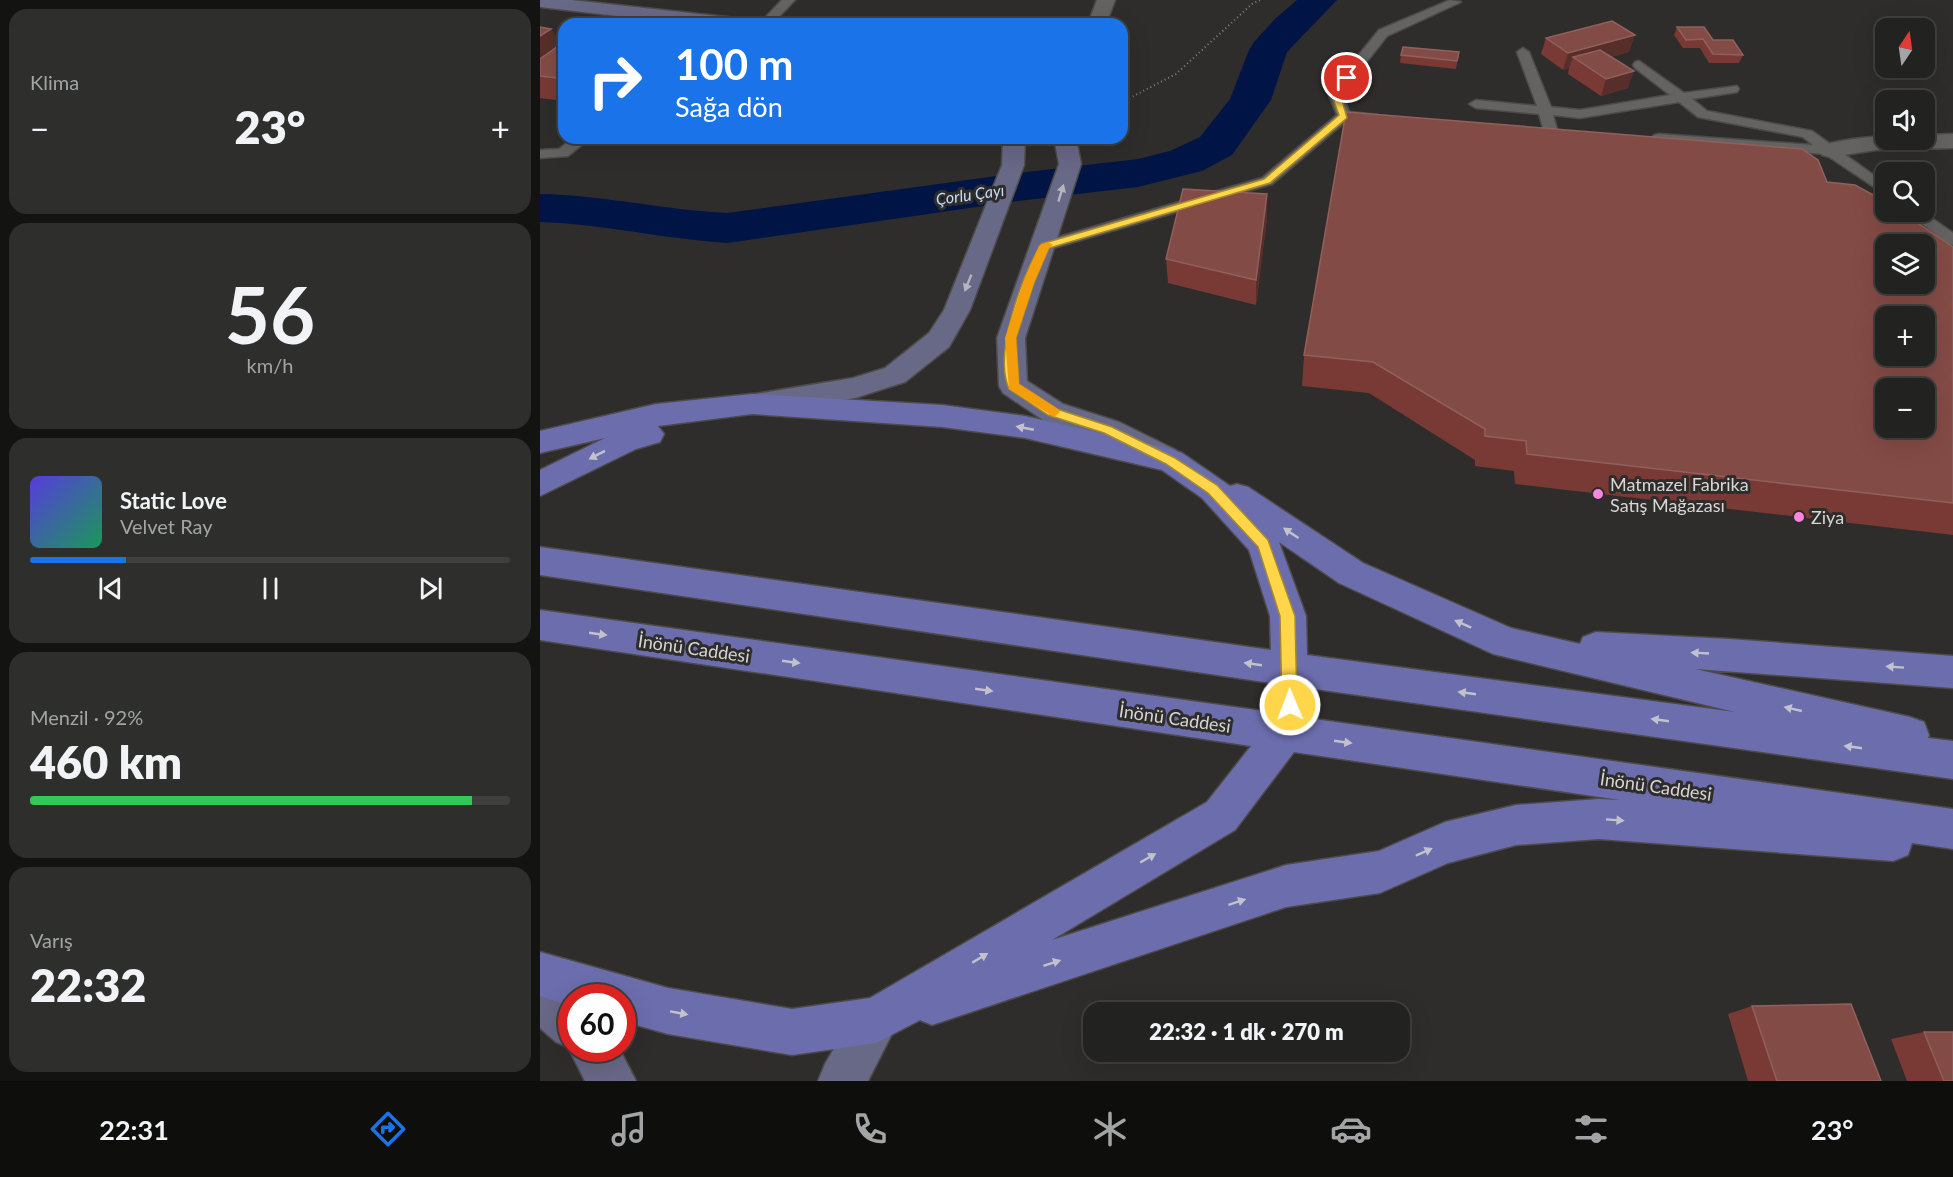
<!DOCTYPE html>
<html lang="tr">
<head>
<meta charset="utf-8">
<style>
	body { margin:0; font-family:Lato,sans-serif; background:#2e2f2d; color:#f1f3f6; height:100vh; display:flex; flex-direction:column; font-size:22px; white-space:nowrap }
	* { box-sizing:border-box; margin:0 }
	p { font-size:20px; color:#a2a4a5 }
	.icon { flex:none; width:33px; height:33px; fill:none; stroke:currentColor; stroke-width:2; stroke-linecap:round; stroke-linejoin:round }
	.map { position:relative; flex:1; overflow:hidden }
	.drawer { display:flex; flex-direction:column; gap:9px; padding:9px; background:#131312; width:540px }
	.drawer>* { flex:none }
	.hud { position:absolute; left:18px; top:18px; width:570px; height:126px; border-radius:18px; box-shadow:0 6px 24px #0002,0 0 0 2px #3f3f3e; background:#1a73e8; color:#fff; overflow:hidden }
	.needle { width:39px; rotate:13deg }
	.buttons { position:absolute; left:1335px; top:18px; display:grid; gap:12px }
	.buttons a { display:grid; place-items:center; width:60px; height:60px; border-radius:12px; background:#222220; box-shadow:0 6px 24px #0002,0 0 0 2px #3f3f3e; font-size:30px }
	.speed { position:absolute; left:18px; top:984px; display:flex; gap:12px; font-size:30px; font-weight:700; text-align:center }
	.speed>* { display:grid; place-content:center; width:78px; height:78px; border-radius:50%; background:#222220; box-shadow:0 6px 24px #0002,0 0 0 2px #3f3f3e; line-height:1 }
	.speed .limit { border:9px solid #d22; background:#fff; color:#111 }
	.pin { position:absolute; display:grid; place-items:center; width:51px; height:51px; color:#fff; margin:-26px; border:3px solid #fff; border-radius:50%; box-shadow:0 2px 6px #0007 }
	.me { position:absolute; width:66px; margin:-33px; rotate:359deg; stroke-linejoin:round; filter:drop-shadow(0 0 4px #0008) }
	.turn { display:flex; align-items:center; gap:21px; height:126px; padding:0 18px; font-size:27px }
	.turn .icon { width:78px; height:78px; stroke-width:2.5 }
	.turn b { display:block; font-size:42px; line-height:51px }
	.big { font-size:45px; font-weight:800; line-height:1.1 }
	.drawer .tile { flex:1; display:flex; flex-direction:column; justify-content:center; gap:9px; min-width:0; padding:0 21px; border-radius:18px; background:#2e2f2d }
	.drawer .dial { align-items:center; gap:0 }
	.dial b { font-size:78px; line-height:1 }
	.song { display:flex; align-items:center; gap:18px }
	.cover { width:72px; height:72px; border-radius:9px; background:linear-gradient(135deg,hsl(250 70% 55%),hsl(150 70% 35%)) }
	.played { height:6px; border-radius:3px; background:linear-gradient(90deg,#1a73e8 20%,#3f3f3e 20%) }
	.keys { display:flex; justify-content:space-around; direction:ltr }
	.heat { display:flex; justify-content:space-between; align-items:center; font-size:33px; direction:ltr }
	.charge { height:9px; border-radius:4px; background:linear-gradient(90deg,#34c759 92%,#3f3f3e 0) }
	.trip { position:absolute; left:543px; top:1002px; width:327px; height:60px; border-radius:18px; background:#222220; box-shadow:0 6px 24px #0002,0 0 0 2px #3f3f3e; font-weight:800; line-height:60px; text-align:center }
	.tab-bar { display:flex; height:96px; justify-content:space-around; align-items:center; background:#0e0e0d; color:#a2a4a5 }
	.tab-bar .icon { width:42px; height:42px }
	.tab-bar .current { color:#1a73e8 }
	.tab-bar b { font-size:27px; color:#f1f3f6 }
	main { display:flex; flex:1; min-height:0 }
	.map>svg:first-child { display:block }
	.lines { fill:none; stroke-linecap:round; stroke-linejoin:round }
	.river { fill:#001546; fill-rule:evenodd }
	.lane-casing { stroke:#4c4b49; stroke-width:3 }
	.street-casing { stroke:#4c4b49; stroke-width:3 }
	.secondary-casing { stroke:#4c4b49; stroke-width:3 }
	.primary-casing { stroke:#4c4b49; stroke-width:3 }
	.path { stroke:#81807e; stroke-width:2; stroke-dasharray:1 3; stroke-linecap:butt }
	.lane { fill:#646361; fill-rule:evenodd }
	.street { fill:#646361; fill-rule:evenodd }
	.secondary { fill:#686887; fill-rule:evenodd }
	.primary { fill:#6c6dad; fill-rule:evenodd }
	.wall { fill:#793a35 }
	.shaded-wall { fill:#572e2a }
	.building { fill:#834b46; stroke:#90605c; stroke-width:1.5; fill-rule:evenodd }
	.oneway { fill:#b6b5bd }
	.oneway2 { fill:#c2c1cc }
	.route { fill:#ffd54a; stroke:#a68a30; stroke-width:1.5 }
	.slow { fill:#f59e0b }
	.poi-dot { fill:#ff85de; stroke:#2e2d2b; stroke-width:2 }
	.labels { text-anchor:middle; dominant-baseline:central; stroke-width:6; stroke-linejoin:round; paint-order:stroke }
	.far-water-label { font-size:16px; font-style:italic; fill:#c4dafb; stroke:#2e2d2b }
	.poi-label { font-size:18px; fill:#d7d6d4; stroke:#2e2d2b; text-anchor:start }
	.street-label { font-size:18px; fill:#d7d6d4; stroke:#2e2d2b }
</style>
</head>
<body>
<main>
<section class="drawer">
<div class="tile"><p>Klima</p>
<div class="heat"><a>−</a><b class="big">23°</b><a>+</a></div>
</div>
<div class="tile dial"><b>56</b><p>km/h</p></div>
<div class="tile">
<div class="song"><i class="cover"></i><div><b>Static Love</b><p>Velvet Ray</p></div></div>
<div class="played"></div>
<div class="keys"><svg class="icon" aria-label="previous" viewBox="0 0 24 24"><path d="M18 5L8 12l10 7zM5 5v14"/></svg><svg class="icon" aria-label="pause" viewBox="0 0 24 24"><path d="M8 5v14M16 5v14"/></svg><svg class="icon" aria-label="next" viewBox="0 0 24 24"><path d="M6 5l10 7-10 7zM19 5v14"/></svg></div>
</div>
<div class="tile"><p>Menzil · 92%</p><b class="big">460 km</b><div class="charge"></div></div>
<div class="tile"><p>Varış</p><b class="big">22:32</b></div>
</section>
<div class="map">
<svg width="1413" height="1081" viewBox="0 0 1413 1081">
	<rect width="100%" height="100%" fill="#2e2d2b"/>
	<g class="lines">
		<path class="river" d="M757 0H797L747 52 731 100 692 155 662 171 598 187 478 201 187 243C124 239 63 224 0 222V194C63 195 124 210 187 213L478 173 598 159 630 151 660 137 690 99 709 50 714 42 735 19Z"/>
		<defs>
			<path id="lane" d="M242 0H255L232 24H219Z
				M910 0 921 2 847 36 802 93 809 112 838 115 840 118 838 121 807 120 732 184 510 249 504 251 496 246 498 243 722 178 797 115 788 93 839 30Z
				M106 9 112 13 98 24H84Z
				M983 48 989 52 1011 107 1040 110 1130 95 1095 68 1093 65 1095 62 1099 61 1144 93 1197 86 1199 89 1197 92 1152 99 1167 111 1272 131 1346 184V195L1285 154 1114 141 1112 138 1114 135 1119 134 1273 145 1263 137 1158 117 1139 102 1040 118 1013 115 1024 155 1017 159 1012 158 999 114 936 108 929 104 936 100 997 106 977 52Z
				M34 138H50L28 156 0 158V150L19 149Z
				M1367 212H1383L1413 233V245L1407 243Z"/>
			<path id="street" d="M557 0H575L566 24H548Z
				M1413 134V148L1336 150 1290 157 1282 155 1279 150 1282 145C1302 140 1325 137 1346 136V140H1384V135Z"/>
			<path id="secondary" d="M0 0H31L196 18 203 20 205 24H146L0 7Z
				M463 138H485L484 165 430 310 409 347 365 382 315 398 213 413 203 410 198 403 203 396 313 378 345 368 389 333 404 310 462 165Z
				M514 138H536L541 164 485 338 487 381 523 404 579 422 636 450 640 458 636 466 625 470 614 466 557 438 503 420 463 393 459 386 457 338 519 164Z
				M0 974 16 981 35 998H32V1048H79L96 1081H45L28 1047 16 1042 0 1028Z
				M336 997 352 1004 359 1020 328 1081H278L285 1064 320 1004Z"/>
			<path id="primary" d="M212 394 402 405 485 416 631 449 642 453 690 486 697 484 708 487 823 563 971 628 1040 644 1043 637 1056 632 1189 639 1413 656V688L1155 669 1370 717 1384 722 1389 735 1388 738 1413 741V779L768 688 767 718 1413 809V849L1372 843 1368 855 1353 861 1059 839 976 845 908 863 840 893 746 907 392 1025 380 1020 336 1043 252 1055 128 1034 82 1021V998H32V1006L0 996V952L128 988 252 1009 330 998 667 802 711 746 0 640V610L730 712 731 683 0 575V547L731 650 730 616 709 550 662 498 622 470 485 438 402 427 212 414 118 426 124 434 120 442 96 449 0 496V470L65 438 0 453V431L116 404ZM739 542 799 583 953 654 1195 712 767 655 766 616ZM754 752 1080 800 1059 799 976 805 905 822 839 851 746 865 512 940 695 830Z"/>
		</defs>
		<use href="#lane" class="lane-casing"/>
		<use href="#street" class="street-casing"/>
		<use href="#secondary" class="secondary-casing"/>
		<use href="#primary" class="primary-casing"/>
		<path class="path" d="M582 102 636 74 712 4 720 0"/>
		<use href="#lane" class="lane"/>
		<use href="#street" class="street"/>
		<use href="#secondary" class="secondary"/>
		<use href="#primary" class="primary"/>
	</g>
	<path class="wall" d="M0 27 11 29 21 45 24 42V101L0 98Z
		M1137 27 1203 55 1199 63H1169L1160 48H1143L1134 35Z
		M1006 38 1089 52 1071 57 1088 88 1061 96 1028 74 1029 68 1023 70 1001 54Z
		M919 52 916 69 860 63 861 55Z
		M1287 182 1413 247V535L975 484 974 471 935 466V460L829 393 762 386 764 355Z
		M727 218 716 305 628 283 626 259Z
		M1212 1006 1341 1081H1208L1188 1014Z
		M1384 1032 1413 1081H1367L1351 1039Z"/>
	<path class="shaded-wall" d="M11 29 24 50 0 70V36Z
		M1095 35 1089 52 1043 64 1033 57 1029 68 1023 70 1028 53Z
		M1094 71 1088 88 1061 96 1066 79Z
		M727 194V218L716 305V280Z"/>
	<path class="building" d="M398 17 424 20 421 24H392Z
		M1072 21 1095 35 1028 53 1006 38Z
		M0 27 11 29 0 36Z
		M1137 27H1164L1173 40H1193L1203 55 1173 54 1163 39 1146 40Z
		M24 42V79L0 76V59Z
		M863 47 919 52 917 61 861 55Z
		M1060 50 1094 71 1066 79 1033 57Z
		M806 112 1262 149 1278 160 1287 182 1315 185 1346 202V212H1361L1413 247V503L987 454 986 441 945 436V429L833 362 764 355ZM1346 244H1384V284H1346ZM1346 316H1384V356H1346ZM1346 388H1384V428H1346Z
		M643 189 727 194 716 280 626 259Z
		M1311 1004 1341 1081H1237L1212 1006Z
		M1384 1032H1413V1081H1404Z"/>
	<defs><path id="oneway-solid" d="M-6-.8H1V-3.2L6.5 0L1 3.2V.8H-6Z" transform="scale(1.5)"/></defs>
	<g class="oneway">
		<use href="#oneway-solid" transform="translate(521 193) rotate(-73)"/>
		<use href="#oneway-solid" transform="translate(428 283) rotate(112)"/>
	</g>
	<g class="oneway2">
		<use href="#oneway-solid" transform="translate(485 428) rotate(-169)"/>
		<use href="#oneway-solid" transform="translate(57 455) rotate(153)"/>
		<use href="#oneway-solid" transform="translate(751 533) rotate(-146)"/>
		<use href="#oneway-solid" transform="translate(923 624) rotate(-156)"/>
		<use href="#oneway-solid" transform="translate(58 634) rotate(8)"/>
		<use href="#oneway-solid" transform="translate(1160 653) rotate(-177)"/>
		<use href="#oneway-solid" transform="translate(251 662) rotate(8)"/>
		<use href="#oneway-solid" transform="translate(713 664) rotate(-172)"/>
		<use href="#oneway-solid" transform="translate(1355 667) rotate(-176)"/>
		<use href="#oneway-solid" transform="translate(444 690) rotate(8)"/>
		<use href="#oneway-solid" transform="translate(927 693) rotate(-172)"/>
		<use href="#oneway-solid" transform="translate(1253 709) rotate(-167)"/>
		<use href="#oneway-solid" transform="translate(1120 720) rotate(-172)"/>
		<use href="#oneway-solid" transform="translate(803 742) rotate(8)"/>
		<use href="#oneway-solid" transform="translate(1313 747) rotate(-172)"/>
		<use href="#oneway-solid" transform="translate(1075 820) rotate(4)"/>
		<use href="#oneway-solid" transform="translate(884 852) rotate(-24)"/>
		<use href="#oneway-solid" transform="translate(608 858) rotate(-30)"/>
		<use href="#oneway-solid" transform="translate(697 902) rotate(-18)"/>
		<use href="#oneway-solid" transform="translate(440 958) rotate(-31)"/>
		<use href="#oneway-solid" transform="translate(512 963) rotate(-18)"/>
		<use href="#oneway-solid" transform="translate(139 1013) rotate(10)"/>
	</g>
	<path class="route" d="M807 75 811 78 800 93 807 118 730 183 509 248 494 283 476 338 479 384 517 409 572 427 635 458 677 485 728 540 755 616 757 705 755 710 750 712 744 710 742 705 740 616 718 547 668 493 626 464 564 433 508 415 469 389C453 352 482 277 501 244L724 179 799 115 791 93Z"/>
	<path class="slow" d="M508 242 513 245 509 248 494 283 476 338 479 384 518 409 520 412 514 417 469 389 465 338 483 283 499 246Z"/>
	<g class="poi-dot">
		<circle cx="1058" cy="494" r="6"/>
		<circle cx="1259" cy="517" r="6"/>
	</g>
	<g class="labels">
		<g class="far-water-label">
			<text transform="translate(430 194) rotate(-8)">Çorlu Çayı</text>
		</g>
		<g class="poi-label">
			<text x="1070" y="484">Matmazel Fabrika<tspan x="1070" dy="21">Satış Mağazası</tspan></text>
			<text x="1271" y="517">Ziya</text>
		</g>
		<g class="street-label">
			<text transform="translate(154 648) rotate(8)">İnönü Caddesi</text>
			<text transform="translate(635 718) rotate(8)">İnönü Caddesi</text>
			<text transform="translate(1116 786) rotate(8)">İnönü Caddesi</text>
		</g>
	</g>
</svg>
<div class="buttons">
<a><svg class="needle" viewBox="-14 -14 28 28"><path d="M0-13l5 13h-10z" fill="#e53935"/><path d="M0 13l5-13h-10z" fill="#a2a4a5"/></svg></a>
<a><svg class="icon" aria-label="sound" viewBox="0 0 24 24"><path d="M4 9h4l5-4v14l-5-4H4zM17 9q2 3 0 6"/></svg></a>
<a><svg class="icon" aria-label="search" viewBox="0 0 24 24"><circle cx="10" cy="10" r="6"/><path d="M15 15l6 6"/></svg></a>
<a><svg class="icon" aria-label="layers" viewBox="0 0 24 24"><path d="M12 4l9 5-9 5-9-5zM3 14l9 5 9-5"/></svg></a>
<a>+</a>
<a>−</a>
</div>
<div class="speed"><div class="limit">60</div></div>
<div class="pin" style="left:807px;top:78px;background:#d93025"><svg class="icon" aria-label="arrive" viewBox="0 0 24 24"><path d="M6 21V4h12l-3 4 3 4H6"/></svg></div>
<svg class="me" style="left:750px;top:705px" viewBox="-20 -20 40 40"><circle r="17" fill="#ffd54a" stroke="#fff" stroke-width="3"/><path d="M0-11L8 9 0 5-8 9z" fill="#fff"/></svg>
<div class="trip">22:32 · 1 dk · 270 m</div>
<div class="hud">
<div class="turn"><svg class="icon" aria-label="right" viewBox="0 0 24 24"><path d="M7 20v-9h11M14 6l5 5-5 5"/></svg><div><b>100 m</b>Sağa dön</div></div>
</div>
</div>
</main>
<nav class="tab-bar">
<b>22:31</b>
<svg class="icon current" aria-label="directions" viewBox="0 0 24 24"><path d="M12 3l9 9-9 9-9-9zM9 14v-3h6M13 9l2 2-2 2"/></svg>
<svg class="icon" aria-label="music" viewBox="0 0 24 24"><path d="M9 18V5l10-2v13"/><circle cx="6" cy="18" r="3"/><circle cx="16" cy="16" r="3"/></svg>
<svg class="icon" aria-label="phone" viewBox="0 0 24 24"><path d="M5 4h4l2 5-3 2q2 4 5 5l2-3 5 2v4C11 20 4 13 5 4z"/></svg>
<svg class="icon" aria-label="climate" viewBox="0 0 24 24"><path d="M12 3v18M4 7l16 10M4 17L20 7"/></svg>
<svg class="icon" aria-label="car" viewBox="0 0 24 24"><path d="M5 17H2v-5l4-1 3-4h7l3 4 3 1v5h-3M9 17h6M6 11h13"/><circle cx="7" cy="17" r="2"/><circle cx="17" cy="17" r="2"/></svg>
<svg class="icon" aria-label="filters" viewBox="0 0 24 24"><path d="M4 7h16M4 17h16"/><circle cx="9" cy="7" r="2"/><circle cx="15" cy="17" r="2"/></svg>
<b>23°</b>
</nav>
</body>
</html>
